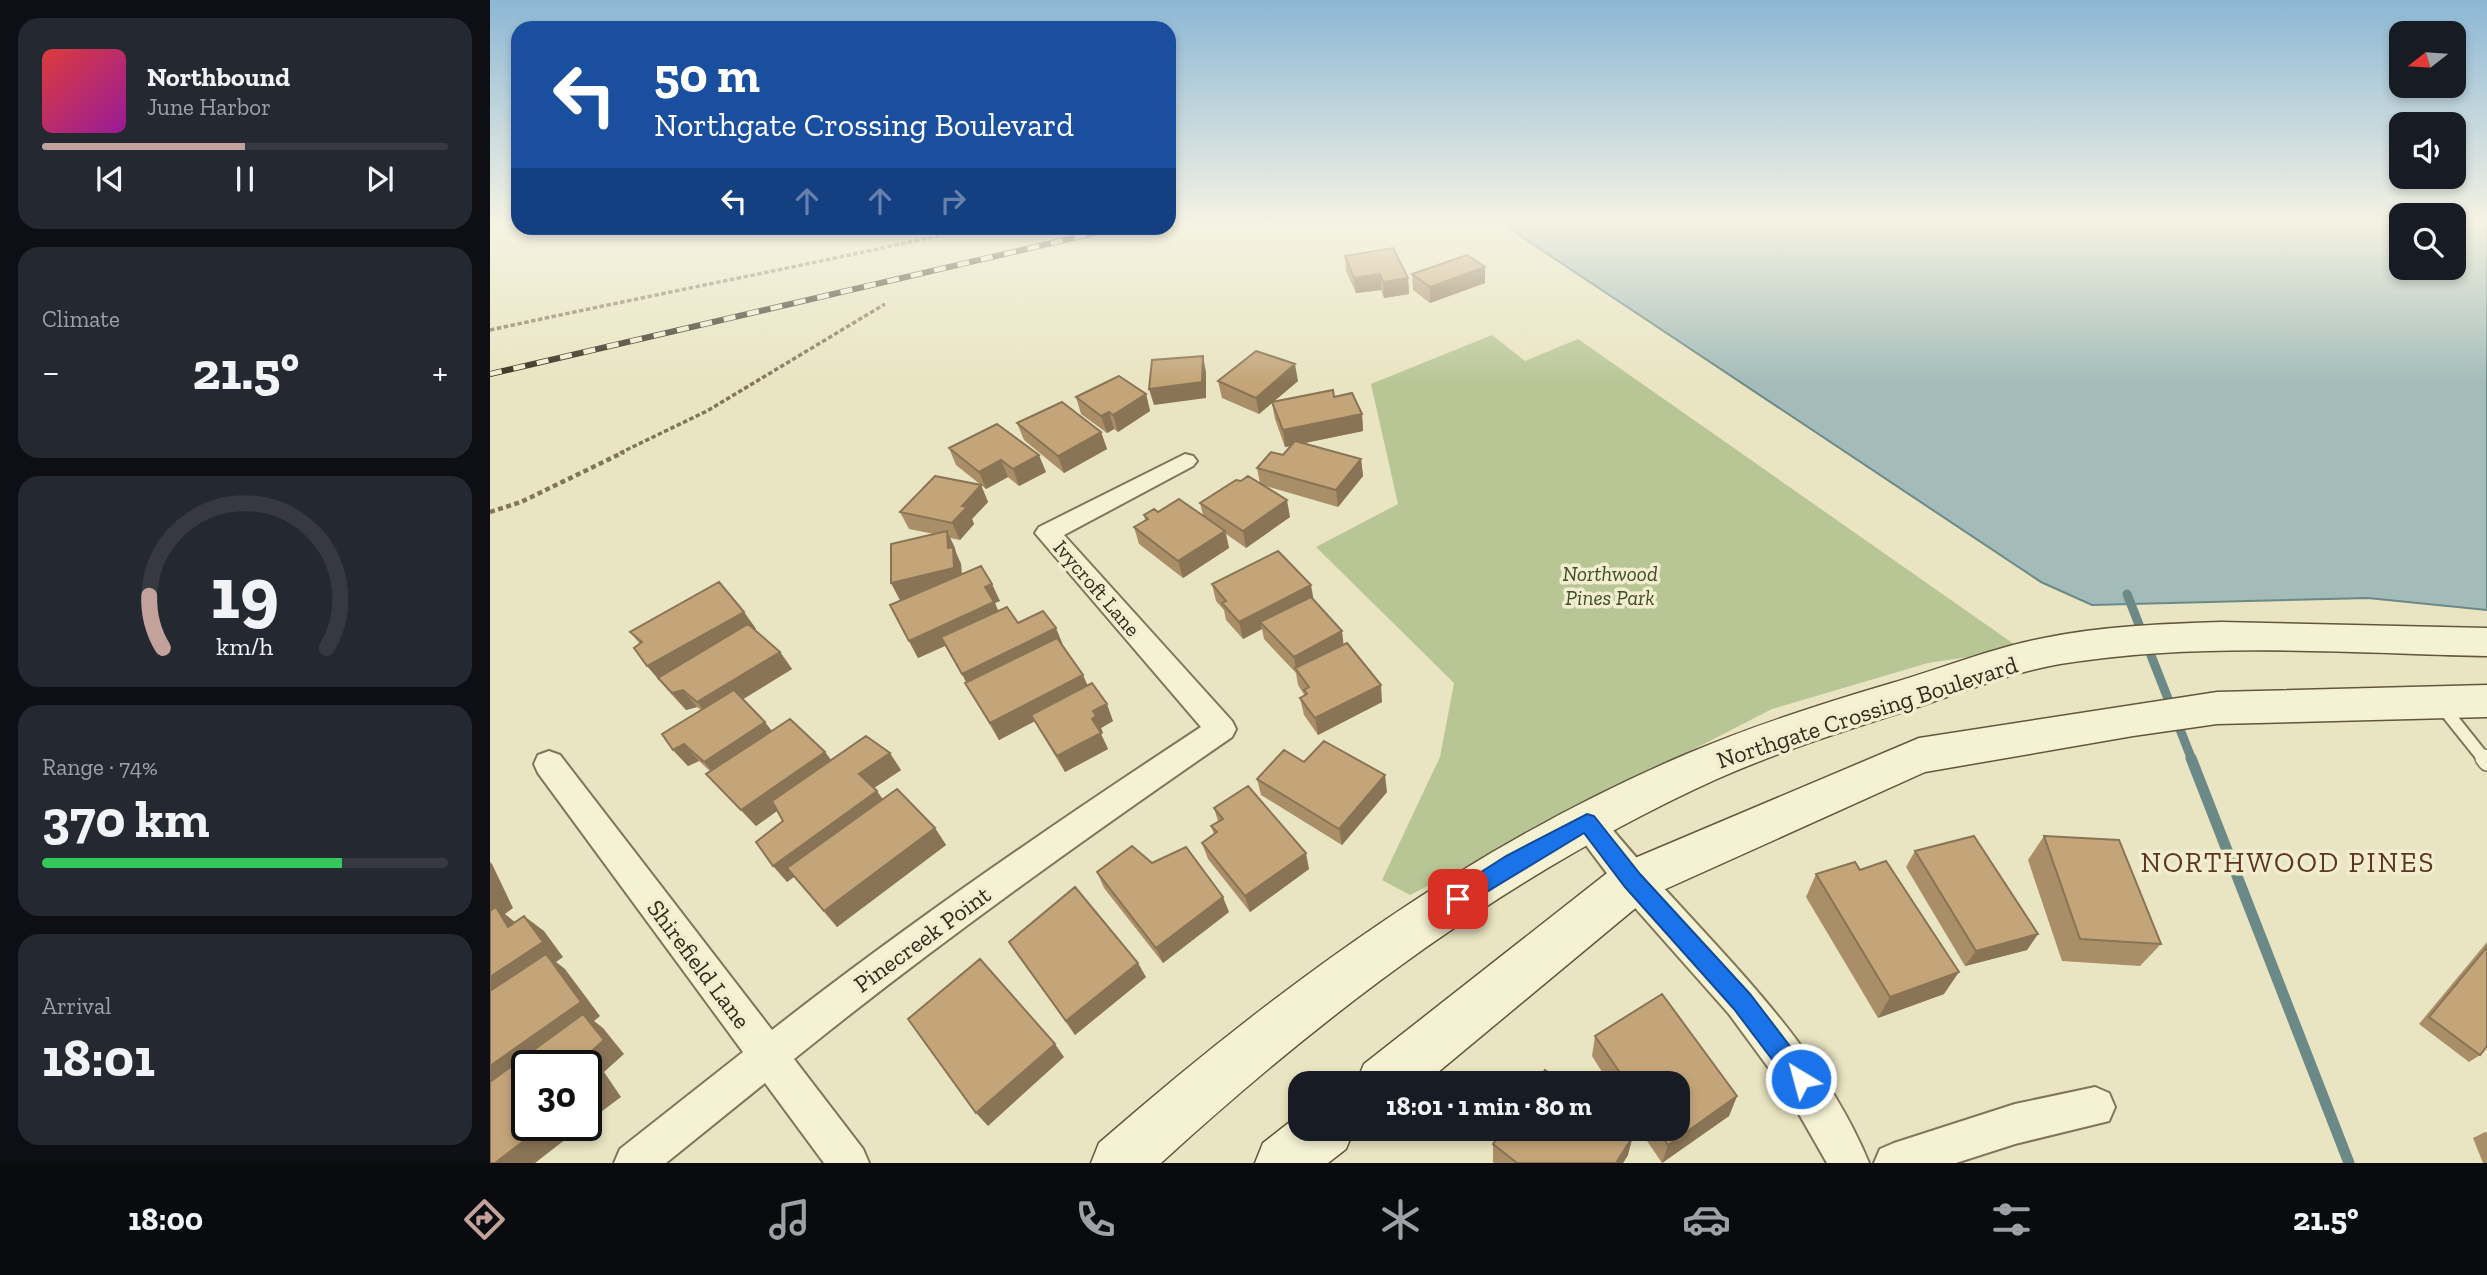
<!DOCTYPE html>
<html lang="en">
<head>
<meta charset="utf-8">
<style>
	body { margin:0; font-family:"Zilla Slab",serif; background:#242831; color:#f1f3f6; height:100vh; display:flex; flex-direction:column; font-size:26px; white-space:nowrap }
	* { box-sizing:border-box; margin:0 }
	p { font-size:23px; color:#9ea1a6 }
	.icon { flex:none; width:38px; height:38px; fill:none; stroke:currentColor; stroke-width:2; stroke-linecap:round; stroke-linejoin:round }
	.map { position:relative; flex:1; overflow:hidden }
	.panel { display:flex; flex-direction:column; gap:18px; padding:18px; background:#0d0f14; width:490px }
	.panel>* { flex:none }
	.guide { position:absolute; left:21px; top:21px; width:665px; height:214px; border-radius:21px; box-shadow:0 4px 10px #0003; background:#1a4fa0; color:#fff; overflow:hidden }
	.needle { width:46px; rotate:253deg }
	.tools { position:absolute; left:1899px; top:21px; display:grid; gap:14px }
	.tools a { display:grid; place-items:center; width:77px; height:77px; border-radius:14px; background:#171b24; box-shadow:0 4px 10px #0003; font-size:35px }
	.speed { position:absolute; left:21px; top:1050px; display:flex; gap:14px; font-size:35px; font-weight:700; text-align:center }
	.speed>* { display:grid; place-content:center; width:91px; height:91px; border-radius:50%; background:#171b24; box-shadow:0 4px 10px #0003; line-height:1 }
	.speed .limit { border:4px solid #111; border-radius:10px; background:#fff; color:#111 }
	.pin { position:absolute; display:grid; place-items:center; width:60px; height:60px; color:#fff; margin:-30px; border-radius:14px; box-shadow:0 4px 10px #0006 }
	.me { position:absolute; width:77px; margin:-38px; rotate:323deg; stroke-linejoin:round; filter:drop-shadow(0 0 5px #0008) }
	.turn { display:flex; align-items:center; gap:24px; height:147px; padding:0 28px; font-size:32px }
	.turn .icon { width:91px; height:91px; stroke-width:2.5 }
	.turn b { display:block; font-size:49px; line-height:60px }
	.lanes { display:flex; align-items:center; height:66px; padding:0 28px; background:#0003; justify-content:center; gap:35px; direction:ltr }
	.lanes .off { opacity:.35 }
	.big { font-size:52px; font-weight:800; line-height:1.1 }
	.panel .card { flex:1; display:flex; flex-direction:column; justify-content:center; gap:10px; min-width:0; padding:0 24px; border-radius:21px; background:#242831 }
	.panel .dial { align-items:center; gap:0 }
	.dial svg { height:182px; overflow:visible; fill:none; stroke:#363941; stroke-width:7; stroke-linecap:round; text-anchor:middle }
	.dial text { fill:#f1f3f6; stroke:none }
	.song { display:flex; align-items:center; gap:21px }
	.cover { width:84px; height:84px; border-radius:10px; background:linear-gradient(135deg,hsl(0 70% 55%),hsl(300 70% 35%)) }
	.played { height:7px; border-radius:4px; background:linear-gradient(90deg,#c3a29c 50%,#363941 50%) }
	.keys { display:flex; justify-content:space-around; direction:ltr }
	.heat { display:flex; justify-content:space-between; align-items:center; font-size:38px; direction:ltr }
	.charge { height:10px; border-radius:5px; background:linear-gradient(90deg,#34c759 74%,#363941 0) }
	.trip { position:absolute; left:798px; top:1071px; width:402px; height:70px; border-radius:21px; background:#171b24; box-shadow:0 4px 10px #0003; font-weight:800; line-height:70px; text-align:center }
	.tabs { display:flex; height:112px; justify-content:space-around; align-items:center; background:#090b0e; color:#9ea1a6 }
	.tabs .icon { width:49px; height:49px }
	.tabs .on { color:#c3a29c }
	.tabs b { font-size:32px; color:#f1f3f6 }
	main { display:flex; flex:1; min-height:0 }
	.map>svg:first-child { display:block }
	.green { fill:#b8c696 }
	.water { fill:#a3bcb9; stroke:#6b8986; stroke-width:2 }
	.lines { fill:none; stroke-linecap:round; stroke-linejoin:round }
	.stream-far1 { stroke:#6b8986; stroke-width:9 }
	.stream { stroke:#6b8986; stroke-width:11 }
	.lane-far1-casing { stroke:#81755a; stroke-width:16 }
	.lane-casing { stroke:#81755a; stroke-width:20 }
	.street-casing { stroke:#81755a; stroke-width:4 }
	.secondary-casing { stroke:#63563d; stroke-width:3 }
	.path-far1 { stroke:#81755a; stroke-width:3.5; stroke-dasharray:4.5 2.5; stroke-linecap:butt }
	.path { stroke:#81755a; stroke-width:4.5; stroke-dasharray:5 3.5; stroke-linecap:butt }
	.lane-far1 { stroke:#f5f1d3; stroke-width:12 }
	.lane { stroke:#f5f1d3; stroke-width:17 }
	.street { fill:#f5f1d3; fill-rule:evenodd }
	.secondary { fill:#f5f1d3; fill-rule:evenodd }
	.rail-casing { stroke:#322b1d; stroke-width:6 }
	.rail { stroke:#f2edcf; stroke-width:4.5; stroke-dasharray:12; stroke-linecap:butt }
	.wall { fill:#a98e68 }
	.shaded-wall { fill:#897455 }
	.building { fill:#c4a579; stroke:#897455; stroke-width:2 }
	.route { fill:#1a73e8; stroke:#114b97; stroke-width:2 }
	.labels { text-anchor:middle; dominant-baseline:central; stroke-width:7; stroke-linejoin:round; paint-order:stroke }
	.park-label { font-size:21px; font-style:italic; fill:#3c4d25; stroke:#f2edcf }
	.street-label { font-size:21px; fill:#322b1d; stroke:#f2edcf }
	.near-street-label { font-size:24px; fill:#322b1d; stroke:#f2edcf }
	.near-neighbourhood-label { font-size:28px; letter-spacing:2px; fill:#5b3620; stroke:#f2edcf }
</style>
</head>
<body>
<main>
<section class="panel">
<div class="card">
<div class="song"><i class="cover"></i><div><b>Northbound</b><p>June Harbor</p></div></div>
<div class="played"></div>
<div class="keys"><svg class="icon" aria-label="previous" viewBox="0 0 24 24"><path d="M18 5L8 12l10 7zM5 5v14"/></svg><svg class="icon" aria-label="pause" viewBox="0 0 24 24"><path d="M8 5v14M16 5v14"/></svg><svg class="icon" aria-label="next" viewBox="0 0 24 24"><path d="M6 5l10 7-10 7zM19 5v14"/></svg></div>
</div>
<div class="card"><p>Climate</p>
<div class="heat"><a>−</a><b class="big">21.5°</b><a>+</a></div>
</div>
<div class="card dial"><svg viewBox="0 0 100 80">
<path d="M14 69A42 42 0 1 1 86 69"/>
<path d="M14 69A42 42 0 0 1 8 46" stroke="#c3a29c"/>
<text x="50" y="56" font-size="32" font-weight="700">19</text>
<text x="50" y="72" font-size="11">km/h</text>
</svg></div>
<div class="card"><p>Range · 74%</p><b class="big">370 km</b><div class="charge"></div></div>
<div class="card"><p>Arrival</p><b class="big">18:01</b></div>
</section>
<div class="map">
<svg width="1997" height="1163" viewBox="0 0 1997 1163">
	<rect width="100%" height="100%" fill="#e9e4c1"/>
	<path class="green" d="M1002 335 1035 361 1088 339 1531 649 1438 663 1282 709 920 895 892 880 950 757 964 683 826 547 908 504 881 384Z"/>
	<path class="water" d="M1008 221H1911V268H1964V221H1997V610L1878 598 1602 605 1551 582Z"/>
	<g class="lines">
		<path class="stream-far1" d="M1637 594 1702 760"/>
		<path class="stream" d="M1701 758 1859 1163"/>
		<defs>
			<path id="lane-far1" d="M1951 705 1995 760"/>
			<path id="lane" d="M1994 758 1997 762"/>
			<path id="street" d="M695 454 703 456 707 461 703 466 574 535 742 721 746 729 742 737C593 840 445 945 304 1059L373 1149 379 1163H334L275 1083 176 1163H124L130 1149 253 1052 48 773 44 764 48 755 59 751 70 755 282 1030C420 922 565 823 711 727L545 533 549 527Z
				M1097 808 1108 812C1199 926 1322 1025 1379 1163H1337L1297 1093 1239 1014 1131 892 1086 832 1081 822 1086 812Z
				M1605 1087 1619 1093 1625 1107 1619 1121 1525 1144 1466 1163H1384L1390 1149 1404 1143 1525 1104Z"/>
			<path id="secondary" d="M1731 622 1997 628V656C1855 653 1710 641 1570 664 1519 673 1470 693 1422 709 1356 730 1290 751 1227 779 1020 873 838 1010 671 1163H601L609 1143C788 987 979 846 1199 753 1265 725 1334 703 1402 683 1453 668 1502 648 1554 638 1612 626 1672 624 1731 622Z
				M1997 685V717L1727 724 1643 736 1435 772 1160 896 935 1083H866L874 1064 1126 866 1429 738 1727 692Z
				M810 1114V1129H864L856 1149 838 1163H765L773 1143Z"/>
		</defs>
		<use href="#lane-far1" class="lane-far1-casing"/>
		<use href="#lane" class="lane-casing"/>
		<use href="#street" class="street-casing"/>
		<use href="#secondary" class="secondary-casing"/>
		<path class="path-far1" d="M0 330C161 295 323 264 484 228
			M130 453 217 411 395 304"/>
		<path class="path" d="M0 512 31 502 134 452"/>
		<use href="#lane-far1" class="lane-far1"/>
		<use href="#lane" class="lane"/>
		<use href="#street" class="street"/>
		<use href="#secondary" class="secondary"/>
		<defs>
			<path id="rail" d="M0 374 626 228"/>
		</defs>
		<use href="#rail" class="rail-casing"/>
		<use href="#rail" class="rail"/>
	</g>
	<path class="wall" d="M855 256 918 278 919 294 894 298 891 290 866 293 856 271Z
		M922 274 995 283 940 303 923 290Z
		M728 381H808L783 402 844 397 872 414 873 431 815 443 871 459 873 476 848 507 772 485 800 517 756 548 736 534 739 548 693 578 649 544 644 527 655 520 654 515 668 512 713 515 710 503 751 481 770 484 767 468 793 455 800 446 795 447 785 419 782 403 769 414 732 398Z
		M656 394 660 411 628 432 624 429 617 433 591 414 586 397Z
		M527 423 611 432 617 449 574 473 534 440Z
		M459 448 556 472 529 486 518 477 496 489 466 465Z
		M491 485 498 502 482 519 484 524 470 540 460 538 471 564 472 574 510 601 505 603 508 611 528 623 573 645 593 675 598 686 623 721 611 728 613 733 611 734 618 749 575 772 550 731 545 721 509 740 485 700 475 683H477L455 646 428 658 419 641 410 600 401 583 444 534 419 529 410 512Z
		M722 584 823 599 892 702 828 735 814 715 810 698 815 696 808 685 806 673 774 639 772 629 753 639 736 620 734 610 726 601Z
		M254 612 266 629 264 630 290 652 302 669 253 699 282 731 335 752 341 760 411 770 384 788 393 799 445 828 456 845 347 927 304 877 297 882 293 821 287 811 266 826 216 774 220 771 209 761 198 766 183 750 211 710 207 707 196 710 182 695 157 666 150 644 140 632Z
		M814 762 897 792 852 845 771 795 767 779Z
		M724 808 819 869 760 912 718 859 712 843 724 834 721 826 728 821Z
		M1554 836 1671 944 1650 966 1572 961 1538 860Z
		M1425 851 1548 934 1537 950 1475 966 1416 867Z
		M662 863 739 912 673 963 614 888 607 872Z
		M1370 870 1454 994 1388 1018 1316 897 1326 874Z
		M519 942 656 977 585 1035Z
		M1997 942V1046L1990 1055 1979 1062 1929 1024Z
		M1105 1036 1247 1096 1239 1116 1172 1163 1149 1129H1188V1083H1119L1102 1056Z
		M1995 1132 1997 1133V1163H1993L1983 1138Z
		M1003 1144 1138 1155 1133 1163H1004L1003 1162Z"/>
	<path class="shaded-wall" d="M995 267V283L940 303V287Z
		M890 274 891 290 866 293 864 278Z
		M918 278 919 294 894 298 893 282Z
		M713 356 716 372V398L664 405 659 389Z
		M805 364 808 381 769 414 766 398Z
		M656 394 660 411 628 432 623 415Z
		M619 412 624 429 617 433 611 416Z
		M872 414 873 431 795 447 793 430Z
		M611 432 617 449 574 473 568 456Z
		M549 455 556 472 529 486 523 469Z
		M871 459 873 476 848 507 846 490Z
		M511 460 518 477 496 489 489 472Z
		M491 485 498 502 482 519 484 524 470 540 462 523 472 506Z
		M797 500 800 517 756 548 753 531Z
		M457 531 465 548 466 553 471 564 472 585 410 600 401 583 458 548Z
		M735 531 739 548 693 578 688 561Z
		M502 584 510 601 505 603 512 620 428 658 419 641 495 587Z
		M821 585 824 602 770 622 772 629 753 639 749 622Z
		M254 612 266 629 172 683 157 666Z
		M566 628 573 645 481 691 472 674Z
		M852 631 854 648 806 669 804 657Z
		M290 652 302 669 221 719 207 702Z
		M593 675 600 692 541 715 545 721 509 740 500 723Z
		M891 685 892 702 828 735 825 718Z
		M193 690 207 707 196 710 182 693Z
		M617 704 623 721 611 728 613 733 611 734 618 749 575 772 567 756 602 719 603 711Z
		M275 722 288 739 228 779 214 762Z
		M194 744 209 761 198 766 183 750Z
		M335 752 347 768 266 826 251 810Z
		M400 753 411 770 381 790 369 774Z
		M895 775 897 792 852 845 849 829Z
		M387 791 398 808 297 882 283 866Z
		M445 828 456 845 347 927 334 911Z
		M816 853 819 869 760 912 755 896Z
		M0 862 2 864 23 908 15 914 26 923 39 942 0 924Z
		M733 897 739 912 673 963 666 948Z
		M34 916 54 931 73 957 66 962 75 969 110 1016 104 1021 113 1028 134 1054 114 1072 131 1097 96 1123V1094L0 1096V977Z
		M1548 934 1537 950 1475 966 1486 951Z
		M648 963 656 977 585 1035 576 1021Z
		M1469 972 1454 994 1388 1018 1400 997Z
		M565 1044 574 1057 498 1126 486 1113Z
		M1247 1096 1239 1116 1172 1163 1178 1145Z
		M55 1125H94L45 1163H5Z
		M1143 1136 1138 1155 1133 1163H1126Z"/>
	<path class="building" d="M903 248 918 278 893 282 890 274 864 278 855 256Z
		M977 255 995 267 940 287 922 274Z
		M766 351 805 364 766 398 728 381Z
		M713 356 712 382 659 389 662 360Z
		M629 376 656 394 623 415 619 412 611 416 586 397Z
		M843 390 844 397 862 393 872 414 793 430 782 402Z
		M572 402 611 432 568 456 527 423Z
		M507 424 549 455 523 469 511 460 489 472 459 448Z
		M805 441 871 459 846 490 767 468 781 452 793 455Z
		M445 476 491 485 472 506 477 507 462 523 410 512Z
		M758 476 797 500 753 531 710 503 746 480 751 481Z
		M689 499 735 531 688 561 644 527 658 519 654 515 664 509 668 512Z
		M457 531 458 548 463 547 464 568 401 583V544Z
		M788 551 821 585 749 622 732 603 736 601 722 584Z
		M491 566 502 584 495 587 504 602 419 641 400 605Z
		M229 582 254 612 157 666 144 648 152 642 140 632Z
		M821 597 852 631 804 657 770 622Z
		M517 607 528 623 553 611 566 628 472 674 451 637Z
		M258 624 290 652 207 702 193 690 182 693 168 678Z
		M567 638 593 675 500 723 475 683Z
		M857 643 891 685 825 718 810 698 817 694 814 690 819 687 805 668Z
		M602 683 617 704 603 711 606 716 602 719 611 733 567 756 541 715Z
		M244 690 275 722 214 762 194 744 183 750 172 734Z
		M300 719 335 752 251 810 216 774Z
		M376 736 400 753 369 774 387 791 283 866 266 842 293 821 282 801Z
		M834 741 895 775 849 829 767 779 794 750 814 762Z
		M758 786 816 853 755 896 712 843 727 832 721 826 733 819 724 808Z
		M407 789 445 828 334 911 297 868Z
		M1484 836 1548 934 1486 951 1425 851Z
		M1554 836 1629 840 1671 944 1590 939Z
		M642 846 662 863 696 847 733 897 666 948 607 872Z
		M1396 861 1469 972 1400 997 1326 874 1365 862 1370 870Z
		M585 887 648 963 576 1021 519 942Z
		M6 907 18 927 34 916 53 942 0 977V911Z
		M1997 947V1046L1990 1055 1939 1017Z
		M56 954 91 1002 0 1066V991Z
		M490 959 565 1044 486 1113 418 1019Z
		M1172 994 1247 1096 1178 1145 1167 1129H1188V1083H1137L1105 1036Z
		M93 1014 114 1040 94 1058 111 1083 96 1094V1066H37V1125H55L5 1163H0V1082Z
		M1055 1070 1073 1083H1046Z
		M1014 1129H1133L1143 1136 1126 1163H1027L1003 1144Z"/>
	<linearGradient id="sky" x2="0" y2="1"><stop stop-color="#8cb7d5"/><stop offset="0.58" stop-color="#f5f3e3"/><stop offset="1" stop-color="#f5f3e3" stop-opacity="0"/></linearGradient>
	<rect width="1997" height="384" fill="url(#sky)"/>
	<path class="route" d="M1097 814 1104 816 1150 874 1260 994 1319 1071 1323 1079 1319 1087 1311 1091 1303 1087 1244 1009 1135 887 1094 833 975 905 968 908 960 905 957 899 960 892 1016 856Z"/>
	<g class="labels">
		<g class="park-label">
			<text x="1120" y="573">Northwood<tspan x="1120" dy="24">Pines Park</tspan></text>
		</g>
		<g class="street-label">
			<text transform="translate(607 588) rotate(49)">Ivycroft Lane</text>
		</g>
		<g class="near-street-label">
			<text transform="translate(1377 712) rotate(-18)">Northgate Crossing Boulevard</text>
			<text transform="translate(432 939) rotate(-36)">Pinecreek Point</text>
			<text transform="translate(209 964) rotate(53)">Shirefield Lane</text>
		</g>
		<g class="near-neighbourhood-label">
			<text x="1798" y="862">NORTHWOOD PINES</text>
		</g>
	</g>
</svg>
<div class="tools">
<a><svg class="needle" viewBox="-14 -14 28 28"><path d="M0-13l5 13h-10z" fill="#e53935"/><path d="M0 13l5-13h-10z" fill="#9ea1a6"/></svg></a>
<a><svg class="icon" aria-label="sound" viewBox="0 0 24 24"><path d="M4 9h4l5-4v14l-5-4H4zM17 9q2 3 0 6"/></svg></a>
<a><svg class="icon" aria-label="search" viewBox="0 0 24 24"><circle cx="10" cy="10" r="6"/><path d="M15 15l6 6"/></svg></a>
</div>
<div class="speed"><div class="limit">30</div></div>
<div class="pin" style="left:968px;top:899px;background:#d93025"><svg class="icon" aria-label="arrive" viewBox="0 0 24 24"><path d="M6 21V4h12l-3 4 3 4H6"/></svg></div>
<svg class="me" style="left:1311px;top:1079px" viewBox="-20 -20 40 40"><circle r="17" fill="#1a73e8" stroke="#fff" stroke-width="3"/><path d="M0-11L8 9 0 5-8 9z" fill="#fff"/></svg>
<div class="trip">18:01 · 1 min · 80 m</div>
<div class="guide">
<div class="turn"><svg class="icon" aria-label="left" viewBox="0 0 24 24"><path d="M17 20v-9H6M10 6l-5 5 5 5"/></svg><div><b>50 m</b>Northgate Crossing Boulevard</div></div>
<div class="lanes"><svg class="icon" aria-label="left" viewBox="0 0 24 24"><path d="M17 20v-9H6M10 6l-5 5 5 5"/></svg><svg class="icon off" aria-label="ahead" viewBox="0 0 24 24"><path d="M12 20V5M6 11l6-6 6 6"/></svg><svg class="icon off" aria-label="ahead" viewBox="0 0 24 24"><path d="M12 20V5M6 11l6-6 6 6"/></svg><svg class="icon off" aria-label="right" viewBox="0 0 24 24"><path d="M7 20v-9h11M14 6l5 5-5 5"/></svg></div>
</div>
</div>
</main>
<nav class="tabs">
<b>18:00</b>
<svg class="icon on" aria-label="directions" viewBox="0 0 24 24"><path d="M12 3l9 9-9 9-9-9zM9 14v-3h6M13 9l2 2-2 2"/></svg>
<svg class="icon" aria-label="music" viewBox="0 0 24 24"><path d="M9 18V5l10-2v13"/><circle cx="6" cy="18" r="3"/><circle cx="16" cy="16" r="3"/></svg>
<svg class="icon" aria-label="phone" viewBox="0 0 24 24"><path d="M5 4h4l2 5-3 2q2 4 5 5l2-3 5 2v4C11 20 4 13 5 4z"/></svg>
<svg class="icon" aria-label="climate" viewBox="0 0 24 24"><path d="M12 3v18M4 7l16 10M4 17L20 7"/></svg>
<svg class="icon" aria-label="car" viewBox="0 0 24 24"><path d="M5 17H2v-5l4-1 3-4h7l3 4 3 1v5h-3M9 17h6M6 11h13"/><circle cx="7" cy="17" r="2"/><circle cx="17" cy="17" r="2"/></svg>
<svg class="icon" aria-label="filters" viewBox="0 0 24 24"><path d="M4 7h16M4 17h16"/><circle cx="9" cy="7" r="2"/><circle cx="15" cy="17" r="2"/></svg>
<b>21.5°</b>
</nav>
</body>
</html>
